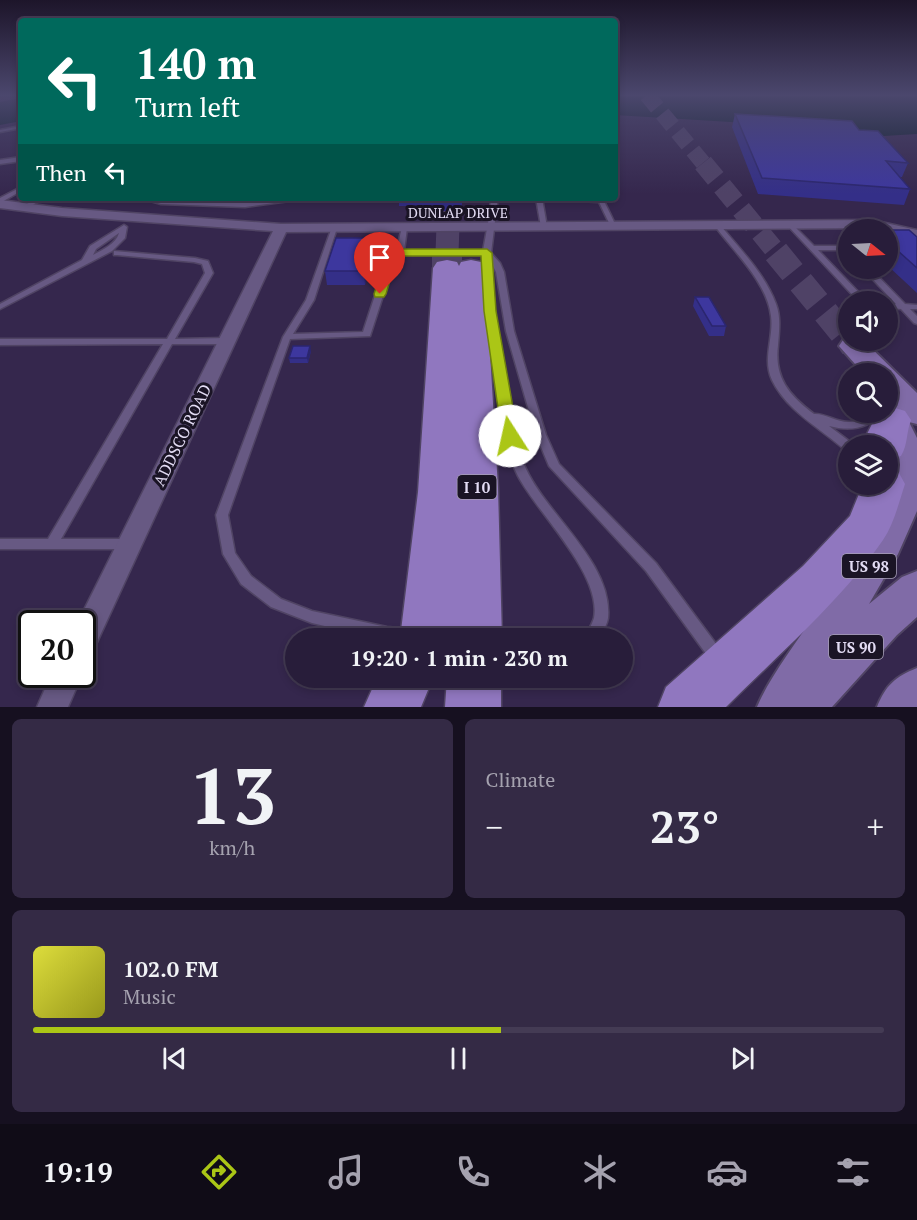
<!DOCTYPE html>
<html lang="en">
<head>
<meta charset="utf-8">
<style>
	body { margin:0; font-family:"PT Serif",serif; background:#342a45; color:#f1f3f6; height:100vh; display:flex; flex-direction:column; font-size:22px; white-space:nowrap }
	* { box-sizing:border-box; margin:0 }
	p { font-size:20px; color:#a5a2af }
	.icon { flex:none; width:33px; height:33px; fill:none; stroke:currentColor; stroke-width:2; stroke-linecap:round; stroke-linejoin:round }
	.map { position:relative; height:707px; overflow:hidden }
	.side { display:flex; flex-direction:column; gap:12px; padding:12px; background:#161020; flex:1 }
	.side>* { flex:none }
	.guide { position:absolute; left:18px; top:18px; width:600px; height:183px; border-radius:6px; box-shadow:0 3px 9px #0003,0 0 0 2px #443b54; background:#00695c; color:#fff; overflow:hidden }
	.needle { width:39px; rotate:108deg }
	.controls { position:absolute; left:838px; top:219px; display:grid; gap:12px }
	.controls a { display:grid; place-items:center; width:60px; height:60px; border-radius:50%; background:#281d3a; box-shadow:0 3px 9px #0003,0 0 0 2px #443b54; font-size:30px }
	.speed { position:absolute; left:18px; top:610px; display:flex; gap:12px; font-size:30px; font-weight:700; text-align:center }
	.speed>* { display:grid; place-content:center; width:78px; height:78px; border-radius:50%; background:#281d3a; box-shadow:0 3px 9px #0003,0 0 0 2px #443b54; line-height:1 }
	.speed .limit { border:3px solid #111; border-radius:9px; background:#fff; color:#111 }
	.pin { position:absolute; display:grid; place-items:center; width:51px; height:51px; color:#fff; margin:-62px -26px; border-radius:50% 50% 50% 0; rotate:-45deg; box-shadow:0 0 6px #0007 }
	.pin .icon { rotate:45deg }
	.me { position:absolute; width:66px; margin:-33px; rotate:350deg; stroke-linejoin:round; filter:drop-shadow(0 0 4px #0008) }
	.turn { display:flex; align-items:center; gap:21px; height:126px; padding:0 18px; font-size:27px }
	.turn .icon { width:78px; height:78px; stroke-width:2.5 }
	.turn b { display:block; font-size:42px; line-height:51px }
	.then { display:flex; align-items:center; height:57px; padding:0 18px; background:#0003; gap:12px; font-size:22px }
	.big { font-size:45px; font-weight:700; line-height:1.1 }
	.side .widget { flex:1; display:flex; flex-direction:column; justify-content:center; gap:9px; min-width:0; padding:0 21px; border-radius:9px; background:#342a45 }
	.side .dial { align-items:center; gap:0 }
	.dial b { font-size:78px; line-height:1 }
	.song { display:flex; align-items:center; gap:18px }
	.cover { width:72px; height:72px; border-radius:9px; background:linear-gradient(135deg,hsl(60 70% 55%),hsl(60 70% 35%)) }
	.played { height:6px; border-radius:3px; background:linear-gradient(90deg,#abc616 55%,#443b54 55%) }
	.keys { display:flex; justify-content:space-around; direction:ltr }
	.heat { display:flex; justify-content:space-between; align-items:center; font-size:33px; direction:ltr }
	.side .tiles { flex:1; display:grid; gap:12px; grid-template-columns:1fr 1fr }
	.widget:last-child { grid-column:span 2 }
	.trip { position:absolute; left:285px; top:628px; width:348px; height:60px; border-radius:30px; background:#281d3a; box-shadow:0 3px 9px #0003,0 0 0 2px #443b54; font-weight:700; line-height:60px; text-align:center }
	.menu { display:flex; height:96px; justify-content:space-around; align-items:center; background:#100c17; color:#a5a2af }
	.menu .icon { width:42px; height:42px }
	.menu .on { color:#abc616 }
	.menu b { font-size:27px; color:#f1f3f6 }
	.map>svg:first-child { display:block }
	.water { fill:#0b1d28 }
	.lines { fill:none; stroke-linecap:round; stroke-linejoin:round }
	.primary-tunnel-far2 { stroke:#4f4266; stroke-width:16; stroke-dasharray:16 8; stroke-linecap:butt }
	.primary-tunnel-far1 { stroke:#4f4266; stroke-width:20; stroke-dasharray:20 10; stroke-linecap:butt }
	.primary-tunnel { stroke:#4f4266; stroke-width:26; stroke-dasharray:26 13; stroke-linecap:butt }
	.highway-tunnel-far1 { stroke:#4f4266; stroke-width:23; stroke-dasharray:23 11; stroke-linecap:butt }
	.highway-tunnel { stroke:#4f4266; stroke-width:30; stroke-dasharray:30 15; stroke-linecap:butt }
	.lane-casing { stroke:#504464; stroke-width:3 }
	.street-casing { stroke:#504464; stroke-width:3 }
	.primary-casing { stroke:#504464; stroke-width:4 }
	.highway-casing { stroke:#504464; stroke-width:3 }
	.lane { fill:#675983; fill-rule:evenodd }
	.street { fill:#675983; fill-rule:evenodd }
	.primary { fill:#806ba7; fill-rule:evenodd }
	.highway { fill:#9077bf; fill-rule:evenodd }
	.wall { fill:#342f88 }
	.shaded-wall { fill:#2b266f }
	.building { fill:#3d379e; stroke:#2b266f; stroke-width:1.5 }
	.route { fill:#abc616; stroke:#6f810e; stroke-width:1.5 }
	.labels { text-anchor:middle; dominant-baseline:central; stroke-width:6; stroke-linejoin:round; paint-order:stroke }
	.far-street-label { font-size:14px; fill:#e3dcf4; stroke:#1a1425 }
	.shield { fill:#1a1425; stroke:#a7a0b6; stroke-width:1.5 }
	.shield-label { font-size:15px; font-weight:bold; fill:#e3dcf4 }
	.street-label { font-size:16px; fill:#e3dcf4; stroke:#1a1425 }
</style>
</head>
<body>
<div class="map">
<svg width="917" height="707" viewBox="0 0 917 707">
	<rect width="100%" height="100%" fill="#35274d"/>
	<path class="water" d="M615 95H917V134L867 137 849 129 615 115Z
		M21 98V121L0 125V102Z"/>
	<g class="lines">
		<path class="primary-tunnel-far2" d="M647 95 704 164"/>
		<path class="primary-tunnel-far1" d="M703 163 777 253"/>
		<path class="primary-tunnel" d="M776 252 853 346"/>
		<path class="highway-tunnel-far1" d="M447 253 449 198"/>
		<path class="highway-tunnel" d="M447 268V252"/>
		<defs>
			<path id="lane" d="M21 126V128L0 132V130Z
				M21 157V161L0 164V160Z
				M21 187V191L0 203V198Z
				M37 198H45L25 209 20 208Z
				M140 198 245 203 283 198H300L297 200 245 207 161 204Z
				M491 198H497V205L491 253 500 263 504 272 514 331 546 435 559 464 656 563 722 652 724 657 722 662 717 664 712 662 646 571 549 466 536 435 506 331 496 272 491 262C492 307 499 353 508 398 512 422 515 446 526 469 547 515 613 563 608 618 607 625 602 633 598 639H584C587 632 592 625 594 618 602 574 538 514 518 476 506 453 503 426 498 401 490 352 484 304 483 255H402L390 274 370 336 290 339 228 515 235 553 251 576 281 599 312 611 387 627 410 629 415 631 417 636 416 639H380L312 623 271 607 241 584 223 554 216 515 283 337 306 300 332 227H336L337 228 314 300 293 334 363 332 382 274 396 253 402 227H406L407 228 404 251H483L490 212Z
				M536 198H542L547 227 546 228 544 229 541 227Z
				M551 198 603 199 616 226 613 228 611 227 599 202 554 200Z
				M790 223 792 224 814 246H842L849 249V254L841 250H818L868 302H859L788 226V224Z
				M718 224 720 225C740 249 765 274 776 304 781 317 779 331 778 345 774 378 789 395 814 414 825 413 837 423 851 422 860 422 864 414 872 412 875 412 879 412 882 412 868 430 849 431 829 426L853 444V446H849V451L845 450C820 428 787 411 772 380 762 359 774 337 771 316 767 282 734 252 715 226Z
				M124 225 127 227 125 238 112 251 0 309V304L82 260 90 246ZM119 233C116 244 102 250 93 255L96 249Z
				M114 251 195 258 208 261 213 273 175 339 227 338 231 341 227 344H172L61 539H127L131 540 133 544 131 548 127 549H0V539H48L163 344 0 345V339H167L205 273 202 264 194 262 117 255H114Z
				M862 268H870L905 304 917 305V309H910L917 316V324L914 323 901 309 888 308V304H896Z"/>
			<path id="street" d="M0 200 62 208 281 224 872 220 917 230V238L888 230 872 228 286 232 92 653 82 656V624H77L273 231 62 216 0 208Z
				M51 675H82L68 707H37Z"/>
			<path id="primary" d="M849 339V340H863L917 393V424L909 422 917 438V511L898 554 869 604 902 577 917 571V617L897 635 832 707H757C783 643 912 510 887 446 884 435 878 423 872 412H888V401L890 402 888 399V374H864L839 346 843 340Z
				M917 668V707H877C886 685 895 677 917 668Z"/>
			<path id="highway" d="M447 260 457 262 459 266 461 262 471 260 481 262 485 268 498 488 502 639H400L418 492 433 268 437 262Z
				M892 407 905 411 911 420C906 433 908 444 901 456L888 460V446H867V434L878 412H888V408Z
				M888 469 899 473 905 484C899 502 894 524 883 540 840 602 779 654 726 707H658L666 687 803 566 850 516 863 484H888Z
				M377 678H433L421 707H364Z
				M447 678H501V707H445Z"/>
		</defs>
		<use href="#lane" class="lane-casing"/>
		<use href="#street" class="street-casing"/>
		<use href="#primary" class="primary-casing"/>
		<use href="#highway" class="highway-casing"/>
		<use href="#lane" class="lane"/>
		<use href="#street" class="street"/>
		<use href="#primary" class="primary"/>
		<use href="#highway" class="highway"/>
	</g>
	<path class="wall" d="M735 114 859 130 908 163 902 177H900L910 189 904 205 758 194 732 127Z
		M399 198H462V211H431V206H399Z
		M888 230 917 237V293L888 266Z
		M373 251 365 285H327L325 271Z
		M695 297 726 326 724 336H709L693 306Z
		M311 351 308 363H290L289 358Z"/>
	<path class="shaded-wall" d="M372 238 373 251 365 285 364 271Z
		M310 346 311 351 308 363 307 358Z"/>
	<path class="building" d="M735 114 852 121 859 130 878 131 908 163 886 161 910 189 762 178Z
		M431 198H462V199H431Z
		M888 230H909L917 237V268L888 242Z
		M336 238H372L364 271H325Z
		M695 297H709L726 326H712Z
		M293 346H310L307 358H289Z"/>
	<linearGradient id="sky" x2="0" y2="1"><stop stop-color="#1d152a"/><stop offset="0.49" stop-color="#4b476d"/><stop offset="1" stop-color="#4b476d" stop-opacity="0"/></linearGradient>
	<rect width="917" height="194" fill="url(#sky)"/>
	<path class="route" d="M400 249H487L492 253 496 311 518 436 515 440H504L502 436 484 311 481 256H403L392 274 386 294 384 297H375L374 294 380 274 396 250Z"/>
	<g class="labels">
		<g class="far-street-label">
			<text x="458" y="212">DUNLAP DRIVE</text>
		</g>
		<g class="shield">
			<rect x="457.5" y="475" width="39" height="24" rx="4.5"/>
			<rect x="842" y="554" width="54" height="24" rx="4.5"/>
			<rect x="829" y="635" width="54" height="24" rx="4.5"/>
		</g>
		<g class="shield-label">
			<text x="477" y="487">I 10</text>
			<text x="869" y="566">US 98</text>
			<text x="856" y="647">US 90</text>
		</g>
		<g class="street-label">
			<text transform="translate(182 435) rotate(-64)">ADDSCO ROAD</text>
		</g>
	</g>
</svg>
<div class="controls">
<a><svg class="needle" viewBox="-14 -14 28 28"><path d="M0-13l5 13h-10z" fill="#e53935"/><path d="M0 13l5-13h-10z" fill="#a5a2af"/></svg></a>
<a><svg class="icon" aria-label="sound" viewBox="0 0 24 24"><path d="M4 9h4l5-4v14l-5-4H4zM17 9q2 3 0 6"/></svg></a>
<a><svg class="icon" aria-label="search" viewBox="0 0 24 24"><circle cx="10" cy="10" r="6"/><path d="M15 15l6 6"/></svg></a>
<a><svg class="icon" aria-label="layers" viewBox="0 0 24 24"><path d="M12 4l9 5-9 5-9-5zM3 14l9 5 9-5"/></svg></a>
</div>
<div class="speed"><div class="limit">20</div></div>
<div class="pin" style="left:380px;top:294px;background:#d93025"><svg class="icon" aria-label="arrive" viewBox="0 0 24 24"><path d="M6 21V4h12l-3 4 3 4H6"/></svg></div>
<svg class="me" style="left:510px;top:436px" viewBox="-20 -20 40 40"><circle r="19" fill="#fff"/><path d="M0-13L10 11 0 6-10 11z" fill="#abc616"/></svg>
<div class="trip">19:20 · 1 min · 230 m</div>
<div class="guide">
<div class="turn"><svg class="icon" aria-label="left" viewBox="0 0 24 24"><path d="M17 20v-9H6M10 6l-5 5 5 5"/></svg><div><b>140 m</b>Turn left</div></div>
<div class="then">Then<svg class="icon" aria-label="left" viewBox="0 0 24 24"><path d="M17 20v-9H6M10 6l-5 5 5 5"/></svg></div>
</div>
</div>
<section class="side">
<div class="tiles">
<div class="widget dial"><b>13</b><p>km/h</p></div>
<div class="widget"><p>Climate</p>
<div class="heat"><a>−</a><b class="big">23°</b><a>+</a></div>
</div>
<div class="widget">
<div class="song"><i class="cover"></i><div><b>102.0 FM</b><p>Music</p></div></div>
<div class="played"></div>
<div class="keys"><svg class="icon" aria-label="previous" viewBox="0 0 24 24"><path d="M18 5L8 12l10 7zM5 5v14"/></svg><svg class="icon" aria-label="pause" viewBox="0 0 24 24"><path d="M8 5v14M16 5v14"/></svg><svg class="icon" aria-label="next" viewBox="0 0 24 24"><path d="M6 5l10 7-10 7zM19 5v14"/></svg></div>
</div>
</div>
</section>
<nav class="menu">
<b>19:19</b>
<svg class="icon on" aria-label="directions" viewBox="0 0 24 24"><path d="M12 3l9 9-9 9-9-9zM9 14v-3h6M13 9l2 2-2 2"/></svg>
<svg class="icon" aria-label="music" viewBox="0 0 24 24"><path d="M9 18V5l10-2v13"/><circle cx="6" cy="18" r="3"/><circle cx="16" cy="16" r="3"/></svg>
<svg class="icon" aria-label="phone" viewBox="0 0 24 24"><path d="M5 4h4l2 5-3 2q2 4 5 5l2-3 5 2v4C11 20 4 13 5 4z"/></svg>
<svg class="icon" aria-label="climate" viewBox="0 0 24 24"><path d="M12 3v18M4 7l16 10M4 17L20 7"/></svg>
<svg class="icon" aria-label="car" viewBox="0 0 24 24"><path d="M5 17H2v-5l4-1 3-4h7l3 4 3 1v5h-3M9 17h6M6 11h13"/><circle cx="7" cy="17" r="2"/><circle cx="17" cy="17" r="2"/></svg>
<svg class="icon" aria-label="filters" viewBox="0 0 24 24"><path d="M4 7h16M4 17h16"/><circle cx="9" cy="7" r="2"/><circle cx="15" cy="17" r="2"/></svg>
</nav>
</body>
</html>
